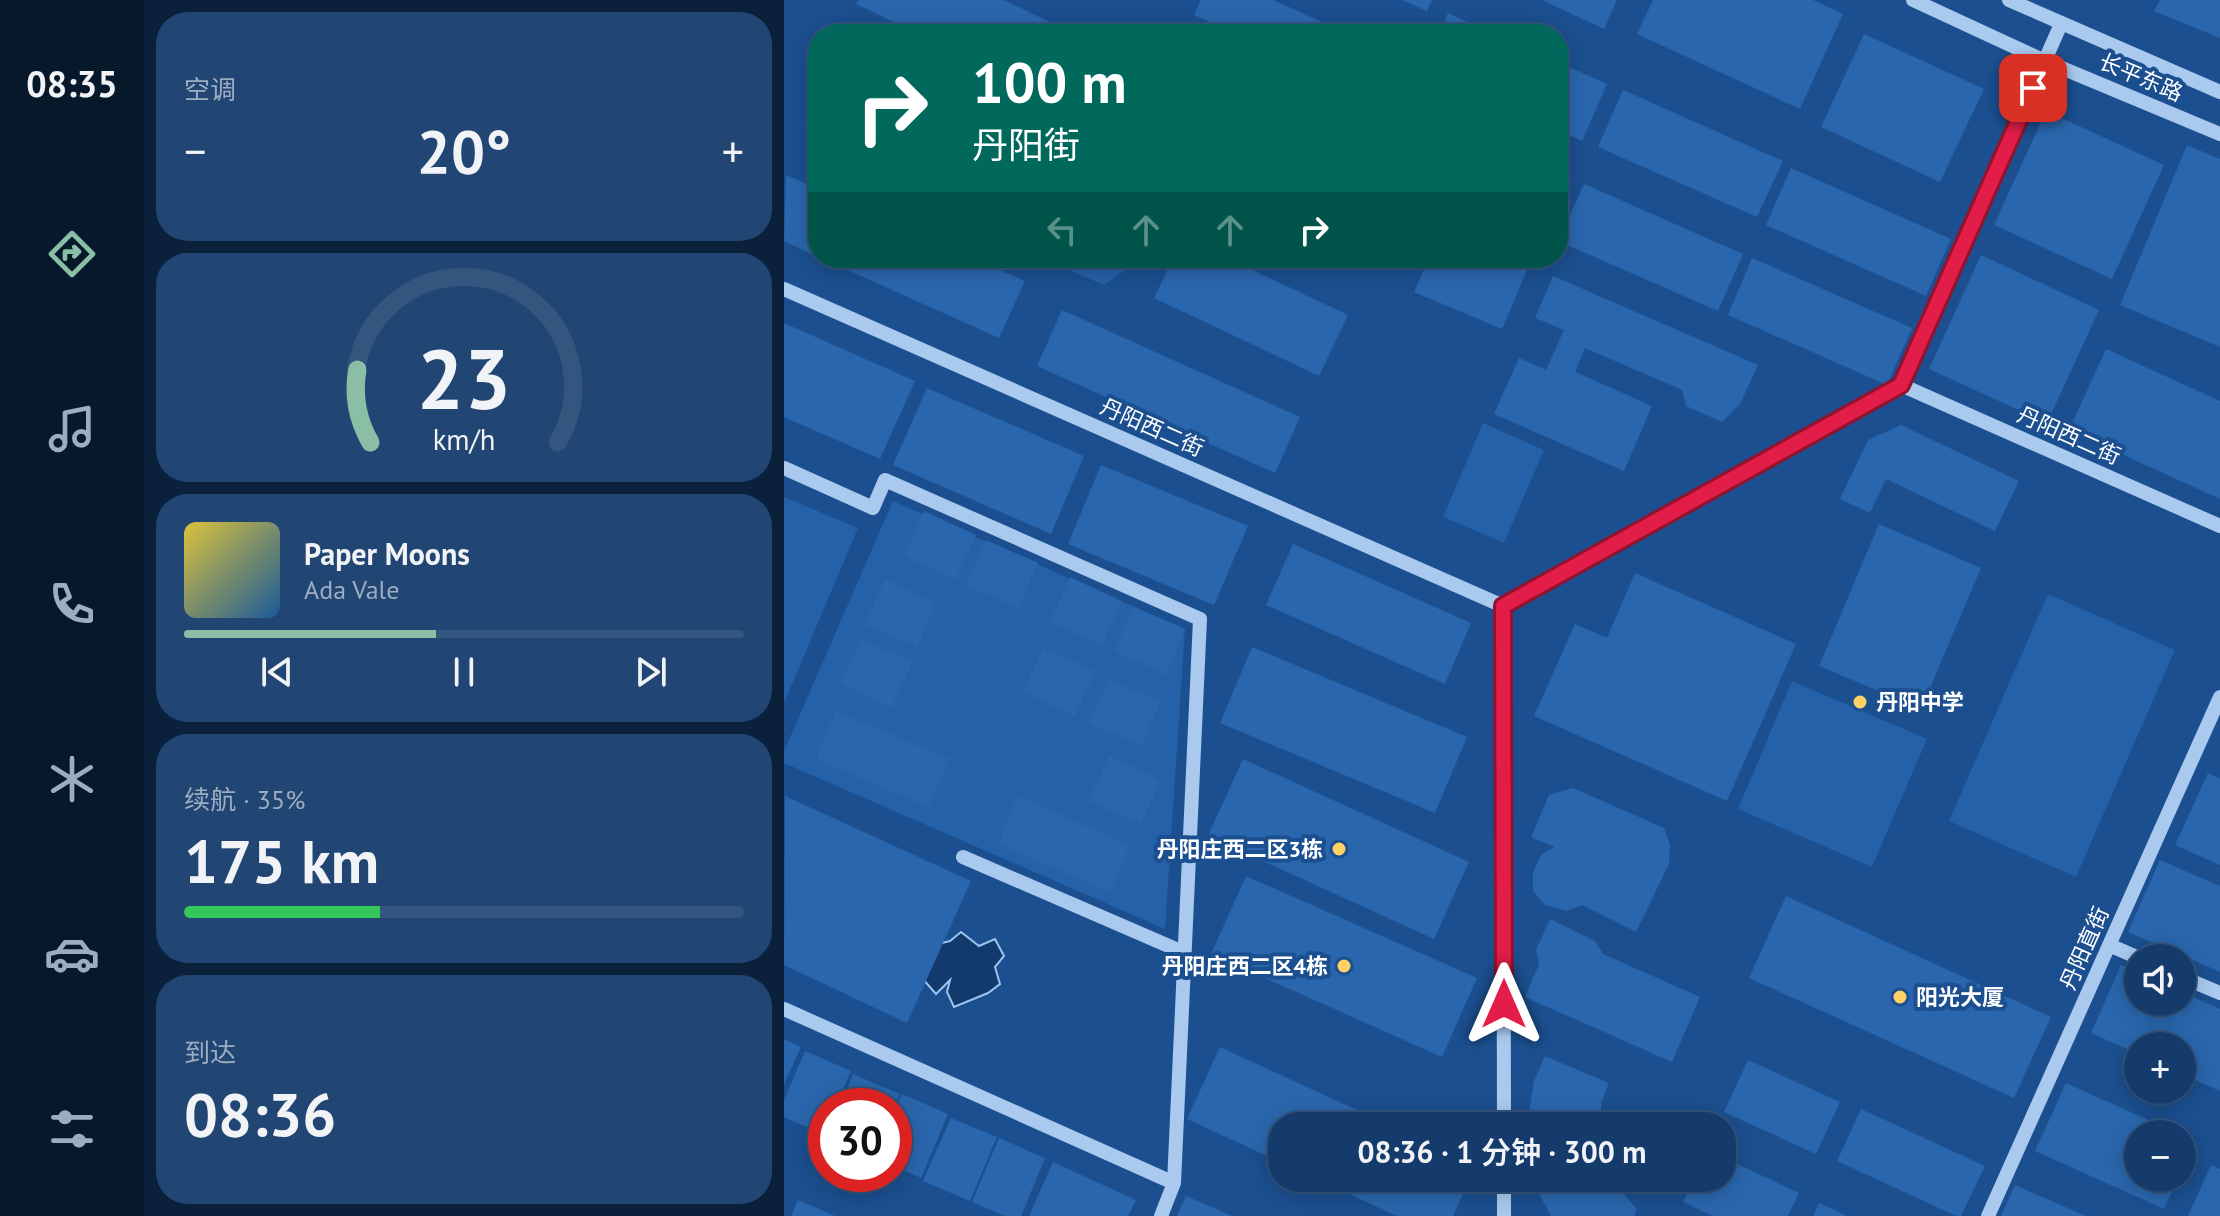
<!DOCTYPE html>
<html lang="zh">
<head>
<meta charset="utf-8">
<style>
	body { margin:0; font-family:"PT Sans","Noto Sans SC",sans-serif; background:#214673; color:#f1f3f6; height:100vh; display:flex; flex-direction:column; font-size:30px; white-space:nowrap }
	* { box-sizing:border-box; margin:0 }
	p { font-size:26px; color:#9dadc1 }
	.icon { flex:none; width:44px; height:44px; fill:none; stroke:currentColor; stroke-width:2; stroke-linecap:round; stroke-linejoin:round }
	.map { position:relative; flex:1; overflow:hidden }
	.sheet { display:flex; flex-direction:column; gap:12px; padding:12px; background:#0b203b; width:640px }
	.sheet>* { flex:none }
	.banner { position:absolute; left:24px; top:24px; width:760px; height:244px; border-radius:32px; box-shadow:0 4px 20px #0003,0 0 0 2px #33557e; background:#00695c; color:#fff; overflow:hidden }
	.tools { position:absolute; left:1340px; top:944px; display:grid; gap:16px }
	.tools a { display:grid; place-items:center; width:72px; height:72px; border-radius:50%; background:#143b6b; box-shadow:0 4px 20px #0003,0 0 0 2px #33557e; font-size:40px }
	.speed { position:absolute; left:24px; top:1088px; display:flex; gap:16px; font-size:40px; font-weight:700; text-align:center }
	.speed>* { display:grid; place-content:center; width:104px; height:104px; border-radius:50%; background:#143b6b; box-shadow:0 4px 20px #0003,0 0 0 2px #33557e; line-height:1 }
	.speed .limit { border:12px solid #d22; background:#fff; color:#111 }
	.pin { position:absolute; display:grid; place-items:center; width:68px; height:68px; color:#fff; margin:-34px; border-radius:16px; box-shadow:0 4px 12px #0006 }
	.me { position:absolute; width:88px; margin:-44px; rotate:0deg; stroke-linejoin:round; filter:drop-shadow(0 0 6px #0008) }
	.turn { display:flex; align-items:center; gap:28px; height:168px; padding:0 32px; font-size:36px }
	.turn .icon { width:104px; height:104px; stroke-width:2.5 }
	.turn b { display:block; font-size:56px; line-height:68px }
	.lanes { display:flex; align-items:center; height:76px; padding:0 32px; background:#0003; justify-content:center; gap:40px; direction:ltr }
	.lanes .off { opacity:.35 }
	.big { font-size:60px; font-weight:600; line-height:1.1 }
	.sheet .card { flex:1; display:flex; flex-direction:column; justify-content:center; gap:12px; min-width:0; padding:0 28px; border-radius:32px; background:#214673 }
	.sheet .dial { align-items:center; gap:0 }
	.dial svg { height:208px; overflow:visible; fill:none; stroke:#33557e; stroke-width:7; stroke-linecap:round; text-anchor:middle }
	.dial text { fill:#f1f3f6; stroke:none }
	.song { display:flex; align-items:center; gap:24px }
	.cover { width:96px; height:96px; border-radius:12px; background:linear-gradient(135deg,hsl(50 70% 55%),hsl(210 70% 35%)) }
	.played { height:8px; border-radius:4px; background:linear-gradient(90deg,#8abfa5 45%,#33557e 45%) }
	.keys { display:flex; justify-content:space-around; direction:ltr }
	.heat { display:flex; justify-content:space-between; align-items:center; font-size:44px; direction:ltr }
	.charge { height:12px; border-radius:6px; background:linear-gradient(90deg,#34c759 35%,#33557e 0) }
	.trip { position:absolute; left:484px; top:1112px; width:468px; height:80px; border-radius:32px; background:#143b6b; box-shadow:0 4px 20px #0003,0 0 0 2px #33557e; font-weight:600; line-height:80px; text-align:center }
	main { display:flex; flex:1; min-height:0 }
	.tabs { display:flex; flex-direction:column; width:144px; justify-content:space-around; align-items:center; background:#08182b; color:#9dadc1 }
	.tabs .icon { width:56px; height:56px }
	.tabs .current { color:#8abfa5 }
	.tabs b { font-size:36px; color:#f1f3f6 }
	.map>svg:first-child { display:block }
	.green { fill:#2461a8 }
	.water { fill:#123a6d; stroke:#9cc4f0; stroke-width:2 }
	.building { fill:#2a66ad }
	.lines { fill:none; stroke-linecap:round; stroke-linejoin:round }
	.minor { stroke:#a9c9ee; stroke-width:14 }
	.route-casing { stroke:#92132f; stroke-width:20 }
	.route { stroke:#e11d48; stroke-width:14 }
	.poi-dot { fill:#ffd166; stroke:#1b4f8f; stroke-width:3 }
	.labels { text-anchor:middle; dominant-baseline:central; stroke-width:8; stroke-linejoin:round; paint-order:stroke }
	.street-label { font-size:22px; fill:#fff; stroke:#1b4f8f }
	.poi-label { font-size:22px; font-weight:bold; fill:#fff; stroke:#1b4f8f; text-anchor:start }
</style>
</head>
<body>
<main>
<nav class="tabs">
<b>08:35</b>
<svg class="icon current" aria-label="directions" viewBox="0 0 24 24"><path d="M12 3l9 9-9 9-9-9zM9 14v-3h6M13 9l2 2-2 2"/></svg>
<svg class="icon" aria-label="music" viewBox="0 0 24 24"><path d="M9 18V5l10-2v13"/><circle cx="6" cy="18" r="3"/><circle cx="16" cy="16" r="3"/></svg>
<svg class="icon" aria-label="phone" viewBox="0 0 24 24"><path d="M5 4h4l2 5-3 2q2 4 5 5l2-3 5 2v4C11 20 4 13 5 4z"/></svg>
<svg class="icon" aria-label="climate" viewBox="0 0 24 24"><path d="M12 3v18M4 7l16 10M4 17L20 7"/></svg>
<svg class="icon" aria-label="car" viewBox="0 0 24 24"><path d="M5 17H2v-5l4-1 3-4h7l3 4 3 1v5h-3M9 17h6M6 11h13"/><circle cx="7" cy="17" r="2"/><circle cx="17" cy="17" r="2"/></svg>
<svg class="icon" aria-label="filters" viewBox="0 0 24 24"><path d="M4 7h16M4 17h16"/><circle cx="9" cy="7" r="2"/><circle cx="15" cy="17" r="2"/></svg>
</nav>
<section class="sheet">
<div class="card"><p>空调</p>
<div class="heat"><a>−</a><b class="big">20°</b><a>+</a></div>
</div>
<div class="card dial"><svg viewBox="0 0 100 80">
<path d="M14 69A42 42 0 1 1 86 69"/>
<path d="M14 69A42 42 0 0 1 9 41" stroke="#8abfa5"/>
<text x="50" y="56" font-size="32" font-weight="700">23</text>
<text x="50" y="72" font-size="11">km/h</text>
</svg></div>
<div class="card">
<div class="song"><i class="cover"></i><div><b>Paper Moons</b><p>Ada Vale</p></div></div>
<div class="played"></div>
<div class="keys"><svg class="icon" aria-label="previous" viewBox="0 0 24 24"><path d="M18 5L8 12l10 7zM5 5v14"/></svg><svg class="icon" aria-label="pause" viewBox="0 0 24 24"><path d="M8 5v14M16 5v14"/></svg><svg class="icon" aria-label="next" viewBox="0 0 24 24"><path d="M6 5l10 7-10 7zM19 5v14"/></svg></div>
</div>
<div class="card"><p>续航 · 35%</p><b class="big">175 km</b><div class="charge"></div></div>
<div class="card"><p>到达</p><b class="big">08:36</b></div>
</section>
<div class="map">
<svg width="1436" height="1216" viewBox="0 0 1436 1216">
	<rect width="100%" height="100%" fill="#1b4f8f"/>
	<path class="green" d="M256 258H353L351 263 320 285Z
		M699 423 760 450 720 543 659 517Z
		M0 497 74 528 0 703Z
		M109 501 401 629 381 929 0 763V751Z
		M1264 594 1391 650 1292 877 1165 821Z
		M1008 681 1143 739 1088 867 954 809Z"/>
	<path class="water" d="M177 932 195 946 211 939 220 956 211 967 216 984 204 993 170 1007 163 992 166 980 152 994 131 970 141 947 166 941Z"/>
	<path class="building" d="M75 0H220L266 22 260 34H135L72 4Z
		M417 0H489L565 34H452L410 15Z
		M618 0H648L643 11Z
		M758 0H833L820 29Z
		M869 0H1029L1059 14 1016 109 853 34Z
		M1376 0H1436V38L1370 11Z
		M664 13 710 34H655Z
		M1080 34 1200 89 1156 182 1037 127Z
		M774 62 823 84 798 141 774 130Z
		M839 90 999 161 973 217 814 147Z
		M34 99V134L21 128Z
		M1262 111 1380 165 1328 279 1210 225Z
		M1403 145 1436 159V347L1336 305Z
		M1007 168 1167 239 1142 296 982 225Z
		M774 171 787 176 774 205Z
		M2 175 34 189V257L0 241Z
		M800 184 959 254 934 311 774 241Z
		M1197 255 1315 310 1263 423 1145 369Z
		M37 258H188L241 281 215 338Z
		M389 258H443L564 315 535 376 370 298Z
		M645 258H720L744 268 718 329 630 292Z
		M968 258 1128 328 1103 385 944 315Z
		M769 276 974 365 956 404 938 422 902 406 898 390 801 348 791 372 868 406 840 471 710 414 735 358 762 370 780 330 751 318Z
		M278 310 516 417 491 473 253 366Z
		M0 323 131 381 96 459 0 417Z
		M1322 349 1436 401V499L1285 430Z
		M143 388 300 456 267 534 109 465Z
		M1117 425 1235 481 1211 531 1102 479 1086 513 1056 499 1084 440Z
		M317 465 464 526 430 605 284 544Z
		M140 511 192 535 172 579 120 556Z
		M1095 524 1197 568 1137 709 1035 666Z
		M202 540 254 563 234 608 182 585Z
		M509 544 687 623 661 684 482 605Z
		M851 573 1012 644 943 801 750 716 791 624 823 638Z
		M286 577 338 601 318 645 266 622Z
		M101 579 152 603 133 647 81 624Z
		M350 607 401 629 382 675 330 651Z
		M77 639 129 662 108 707 57 683Z
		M468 647 683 737 651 813 436 723Z
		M259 648 311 671 291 716 239 692Z
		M325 679 377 702 357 746 305 723Z
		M52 711 165 759 144 807 32 759Z
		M325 756 377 780 357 824 305 801Z
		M459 759 685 862 650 939 424 836Z
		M1424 773 1436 779V865L1391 845Z
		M789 788 880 828 886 845 885 864 852 932 798 905 783 911 761 905 749 891V872L757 855 770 847 747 837 765 795Z
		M1 796 187 881 123 1023 0 965Z
		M234 796 346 845 326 892 214 844Z
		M1376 860 1436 886V972L1344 932Z
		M462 876 693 978 658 1057 427 954Z
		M1002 896 1267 1017 1230 1098 965 978Z
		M766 919 811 941 819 954 916 997 888 1062 741 997 755 964 752 950Z
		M1337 965 1354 973V1002H1398V992L1436 1009V1091L1398 1074V1046H1354V1054L1307 1033Z
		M0 1039 17 1047 0 1084Z
		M436 1047 608 1126H498V1163L403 1119Z
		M21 1051 67 1071 52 1106H42L40 1135 0 1117V1100Z
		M761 1056 825 1083 817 1103V1126H743L750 1081Z
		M964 1060 1056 1102 1032 1154 940 1112Z
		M69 1074 116 1094 110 1106H56Z
		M1282 1083 1395 1134H1354V1178H1394L1380 1209 1251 1151Z
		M118 1094 164 1114 137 1178 110 1166V1112Z
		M1077 1109 1201 1166 1177 1216H1172L1053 1161Z
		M167 1118 213 1137 186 1201 139 1181Z
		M1398 1136 1411 1141 1398 1170Z
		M215 1138 261 1158 237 1216H221L188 1202Z
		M938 1157 1015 1193 1004 1216H929L899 1202 910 1178H938Z
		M269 1162 352 1200 344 1216H245Z
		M1427 1165 1436 1169V1216H1404Z
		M530 1178H686L669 1216H613Z
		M750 1178H826L853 1209 850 1216H767L755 1194Z
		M1231 1185 1302 1216H1217Z
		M402 1196 448 1216H393Z
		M14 1200 51 1216H7Z
		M1035 1203 1063 1216H1029Z"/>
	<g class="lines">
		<path class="minor" d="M1129 0 1261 61 1436 134
			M1225 0 1436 92
			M0 289 719 606
			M1117 385 1436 526
			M0 468 89 508 101 480 416 619 390 1183
			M179 857 401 953
			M1325 945 1355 958
			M1398 977 1436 993
			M0 1009 390 1183 377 1216
			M720 1126 719 606 1117 385 1277 24
			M720 1178V1216
			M1204 1216 1436 697"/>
	</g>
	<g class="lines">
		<defs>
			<path id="route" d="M720 1004 719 606 1117 385 1249 88"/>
		</defs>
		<use href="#route" class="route-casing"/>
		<use href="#route" class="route"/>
	</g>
	<g class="poi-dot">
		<circle cx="1076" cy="702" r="8"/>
		<circle cx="555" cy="849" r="8"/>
		<circle cx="560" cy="966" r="8"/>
		<circle cx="1116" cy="997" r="8"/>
	</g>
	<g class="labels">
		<g class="street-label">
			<text transform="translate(1357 77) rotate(23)">长平东路</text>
			<text transform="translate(368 427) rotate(24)">丹阳西二街</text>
			<text transform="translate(1285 435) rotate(24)">丹阳西二街</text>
			<text transform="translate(1300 948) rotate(-66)">丹阳直街</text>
		</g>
		<g class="poi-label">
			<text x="1092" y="702">丹阳中学</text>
			<text x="539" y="849" text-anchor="end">丹阳庄西二区3栋</text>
			<text x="544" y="966" text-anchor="end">丹阳庄西二区4栋</text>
			<text x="1132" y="997">阳光大厦</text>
		</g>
	</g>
</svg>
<div class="tools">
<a><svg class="icon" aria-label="sound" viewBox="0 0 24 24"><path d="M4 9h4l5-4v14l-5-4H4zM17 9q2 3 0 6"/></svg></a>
<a>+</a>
<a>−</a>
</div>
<div class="speed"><div class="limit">30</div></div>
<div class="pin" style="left:1249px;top:88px;background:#d93025"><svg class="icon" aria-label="arrive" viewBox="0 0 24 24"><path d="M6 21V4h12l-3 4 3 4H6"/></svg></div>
<svg class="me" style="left:720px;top:1004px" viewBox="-20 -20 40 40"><path d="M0-17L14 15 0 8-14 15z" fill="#e11d48" stroke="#fff" stroke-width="4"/></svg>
<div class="trip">08:36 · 1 分钟 · 300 m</div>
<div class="banner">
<div class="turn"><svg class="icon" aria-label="right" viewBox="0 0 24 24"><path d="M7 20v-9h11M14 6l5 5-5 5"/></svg><div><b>100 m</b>丹阳街</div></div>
<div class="lanes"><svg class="icon off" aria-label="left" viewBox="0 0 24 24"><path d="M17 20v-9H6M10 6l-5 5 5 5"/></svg><svg class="icon off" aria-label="ahead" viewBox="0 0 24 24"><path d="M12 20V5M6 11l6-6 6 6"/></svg><svg class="icon off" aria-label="ahead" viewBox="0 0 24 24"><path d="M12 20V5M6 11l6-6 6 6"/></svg><svg class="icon" aria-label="right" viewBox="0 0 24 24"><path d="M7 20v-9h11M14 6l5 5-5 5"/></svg></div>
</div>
</div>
</main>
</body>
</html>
